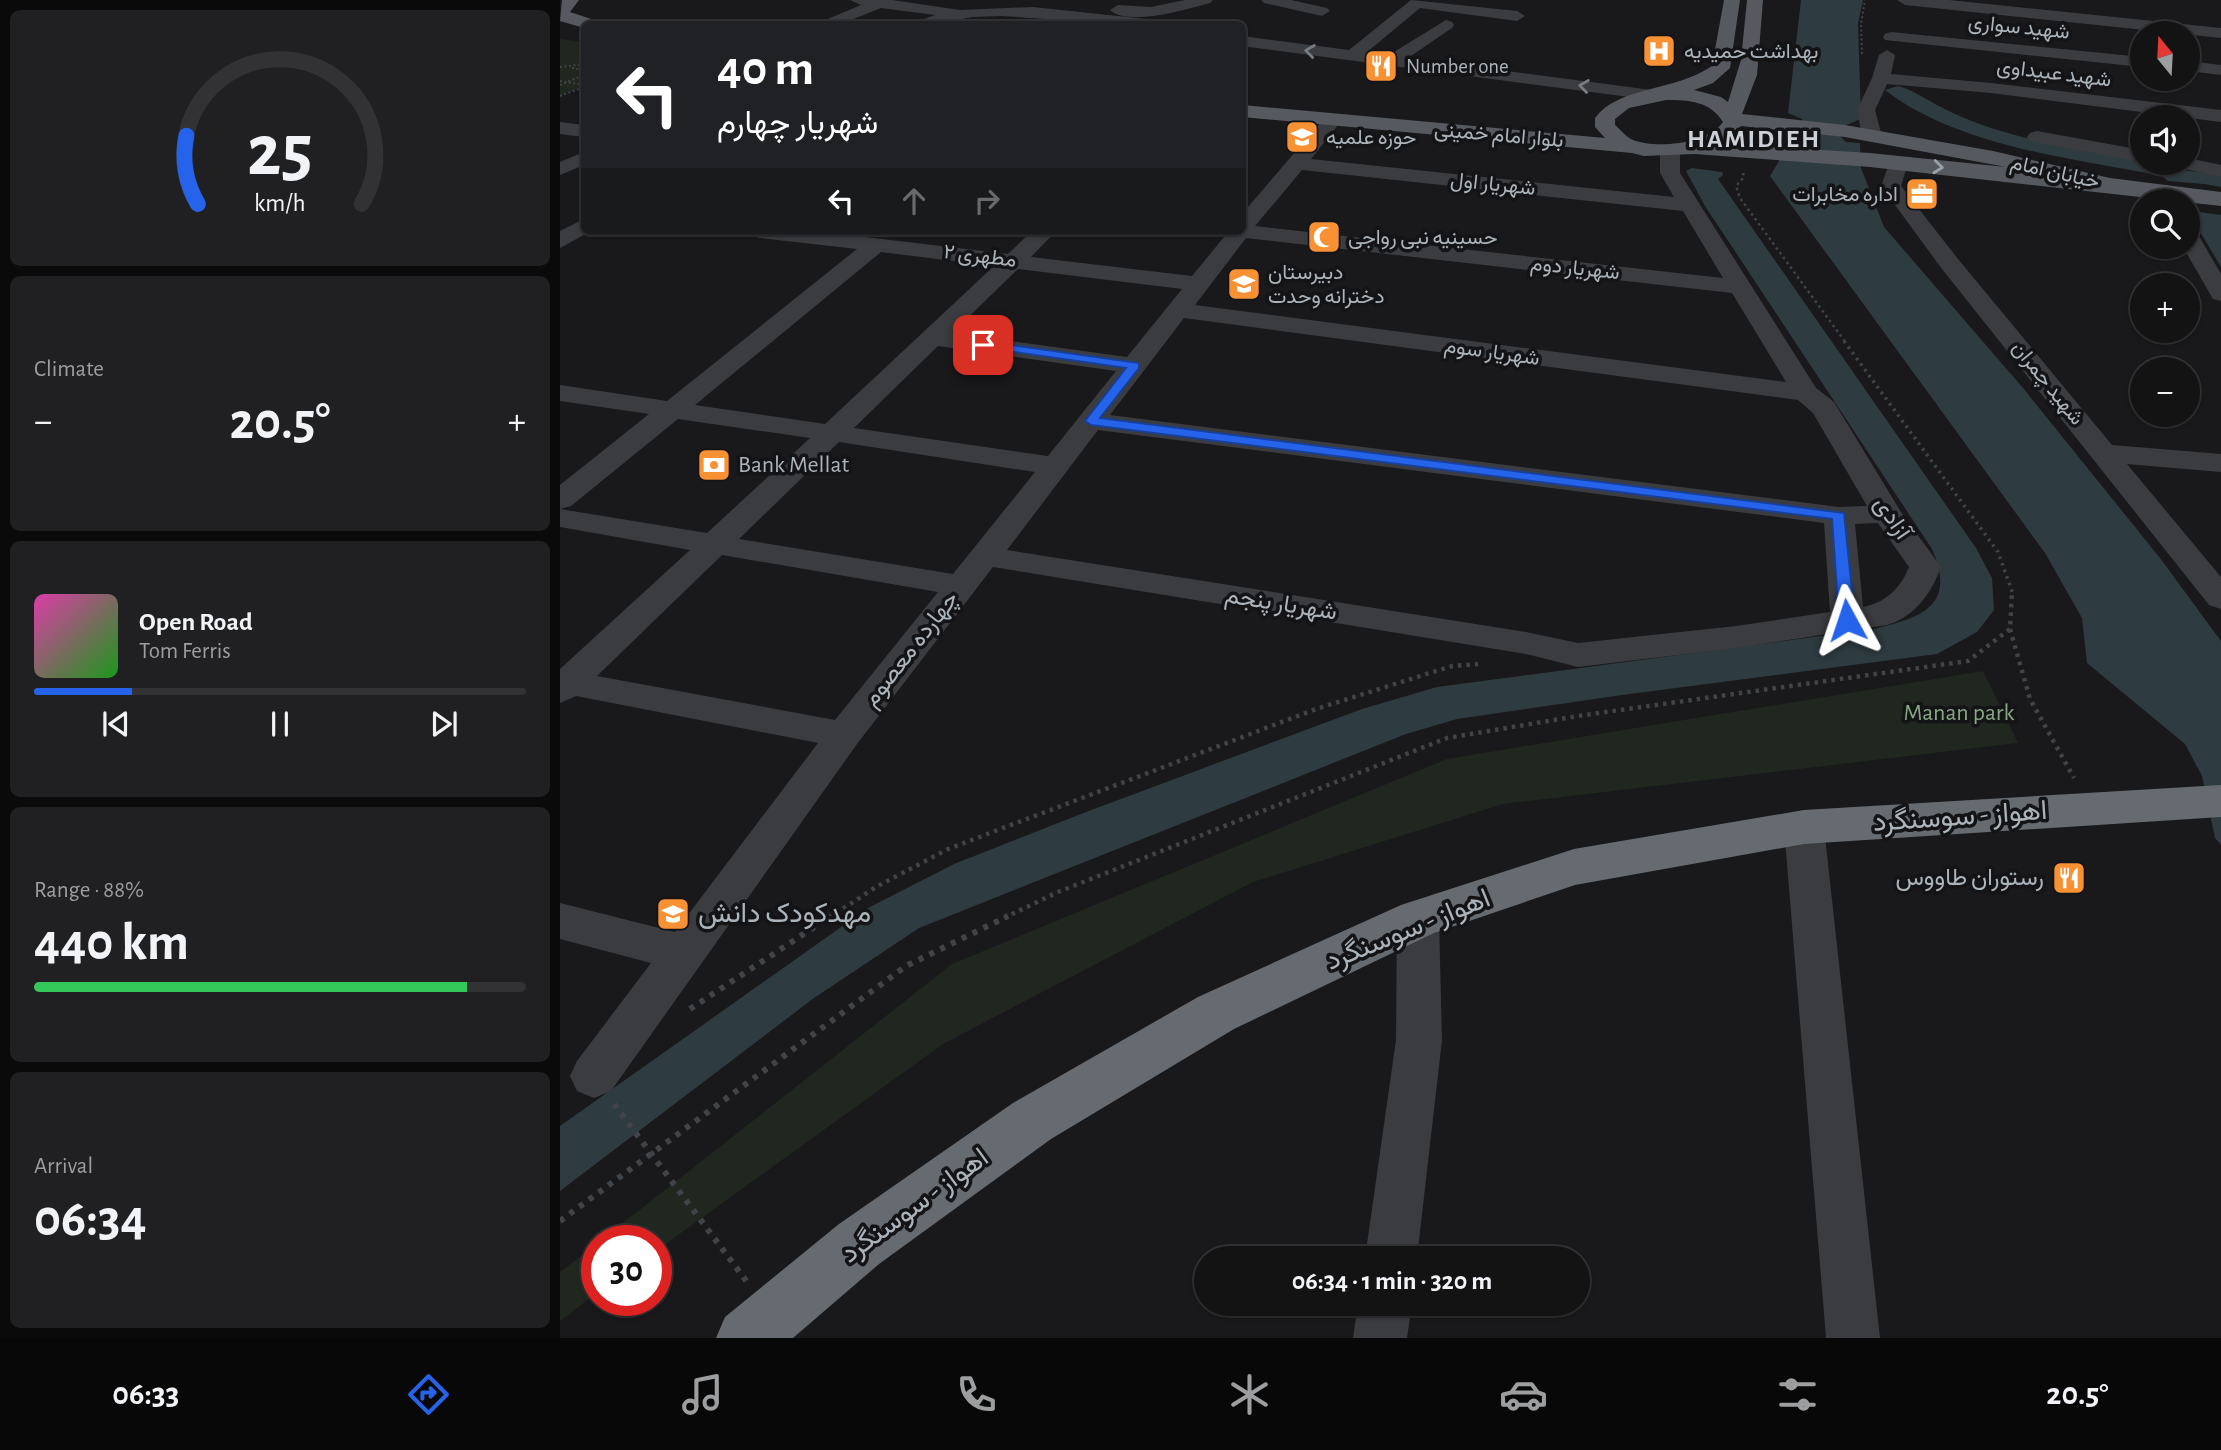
<!DOCTYPE html>
<html lang="en">
<head>
<meta charset="utf-8">
<style>
	body { margin:0; font-family:"Alegreya Sans",Vazirmatn,sans-serif; background:#202022; color:#f1f3f6; height:100vh; display:flex; flex-direction:column; font-size:26px; white-space:nowrap }
	* { box-sizing:border-box; margin:0 }
	p { font-size:23px; color:#9d9ea0 }
	.icon { flex:none; width:38px; height:38px; fill:none; stroke:currentColor; stroke-width:2; stroke-linecap:round; stroke-linejoin:round }
	.map { position:relative; flex:1; overflow:hidden }
	.details { display:flex; flex-direction:column; gap:10px; padding:10px; background:#0a0a0b; width:560px }
	.details>* { flex:none }
	.banner { position:absolute; left:21px; top:21px; width:665px; height:214px; border-radius:10px; box-shadow:0 2px 5px #0004,0 0 0 2px #323234; background:#202124; color:#fff; overflow:hidden }
	.needle { width:46px; rotate:342deg }
	.controls { position:absolute; left:1570px; top:21px; display:grid; gap:14px }
	.controls a { display:grid; place-items:center; width:70px; height:70px; border-radius:50%; background:#131314; box-shadow:0 2px 5px #0004,0 0 0 2px #323234; font-size:35px }
	.speed { position:absolute; left:21px; top:1225px; display:flex; gap:14px; font-size:35px; font-weight:700; text-align:center }
	.speed>* { display:grid; place-content:center; width:91px; height:91px; border-radius:50%; background:#131314; box-shadow:0 2px 5px #0004,0 0 0 2px #323234; line-height:1 }
	.speed .limit { border:10px solid #d22; background:#fff; color:#111 }
	.pin { position:absolute; display:grid; place-items:center; width:60px; height:60px; color:#fff; margin:-30px; border-radius:14px; box-shadow:0 4px 10px #0006 }
	.me { position:absolute; width:77px; margin:-38px; rotate:355deg; stroke-linejoin:round; filter:drop-shadow(0 0 5px #0008) }
	.turn { display:flex; align-items:center; gap:24px; height:147px; padding:0 21px; font-size:32px }
	.turn .icon { width:91px; height:91px; stroke-width:2.5 }
	.turn b { display:block; font-size:49px; line-height:60px }
	.lanes { display:flex; align-items:center; height:66px; padding:0 21px; background:#0003; justify-content:center; gap:35px; direction:ltr }
	.lanes .off { opacity:.35 }
	.big { font-size:52px; font-weight:600; line-height:1.1 }
	.details .tile { flex:1; display:flex; flex-direction:column; justify-content:center; gap:10px; min-width:0; padding:0 24px; border-radius:10px; background:#202022 }
	.details .dial { align-items:center; gap:0 }
	.dial svg { height:182px; overflow:visible; fill:none; stroke:#323234; stroke-width:7; stroke-linecap:round; text-anchor:middle }
	.dial text { fill:#f1f3f6; stroke:none }
	.song { display:flex; align-items:center; gap:21px }
	.cover { width:84px; height:84px; border-radius:10px; background:linear-gradient(135deg,hsl(320 70% 55%),hsl(120 70% 35%)) }
	.played { height:7px; border-radius:4px; background:linear-gradient(90deg,#2563eb 20%,#323234 20%) }
	.keys { display:flex; justify-content:space-around; direction:ltr }
	.heat { display:flex; justify-content:space-between; align-items:center; font-size:38px; direction:ltr }
	.charge { height:10px; border-radius:5px; background:linear-gradient(90deg,#34c759 88%,#323234 0) }
	.trip { position:absolute; left:634px; top:1246px; width:396px; height:70px; border-radius:35px; background:#131314; box-shadow:0 2px 5px #0004,0 0 0 2px #323234; font-weight:600; line-height:70px; text-align:center }
	.tabs { display:flex; height:112px; justify-content:space-around; align-items:center; background:#080808; color:#9d9ea0 }
	.tabs .icon { width:49px; height:49px }
	.tabs .active { color:#2563eb }
	.tabs b { font-size:32px; color:#f1f3f6 }
	main { display:flex; flex:1; min-height:0 }
	.map>svg:first-child { display:block }
	.green { fill:#1f271e }
	.water { fill:#2e3b40 }
	.lines { fill:none; stroke-linecap:round; stroke-linejoin:round }
	.canal { fill:#2e3b40; fill-rule:evenodd }
	.path-far4 { stroke:#404347; stroke-width:2; stroke-dasharray:2 2.5; stroke-linecap:butt }
	.path-far3 { stroke:#404347; stroke-width:2.5; stroke-dasharray:2.5 3.5; stroke-linecap:butt }
	.path-far2 { stroke:#404347; stroke-width:3.5; stroke-dasharray:2.5 4.5; stroke-linecap:butt }
	.path-far1 { stroke:#404347; stroke-width:4.5; stroke-dasharray:3.5 5; stroke-linecap:butt }
	.path { stroke:#404347; stroke-width:6; stroke-dasharray:5 7; stroke-linecap:butt }
	.minor { fill:#3a3c40; fill-rule:evenodd }
	.major { fill:#565a60; fill-rule:evenodd }
	.highway { fill:#666b72; fill-rule:evenodd }
	.oneway { stroke:#787d84 }
	.oneway2 { stroke:#9aa1a9 }
	.route { fill:#2563eb; stroke:#184099; stroke-width:2 }
	.labels { text-anchor:middle; dominant-baseline:central; stroke-width:7; stroke-linejoin:round; paint-order:stroke }
	.far-street-label { font-size:21px; fill:#abb3bb; stroke:#141416 }
	.far-poi-label { font-size:21px; fill:#abb3bb; stroke:#141416; text-anchor:start }
	.poi-label { font-size:24px; fill:#abb3bb; stroke:#141416; text-anchor:start }
	.street-label { font-size:24px; fill:#abb3bb; stroke:#141416 }
	.park-label { font-size:24px; fill:#86a782; stroke:#141416 }
	.far-district-label { font-size:26px; font-weight:bold; letter-spacing:2px; fill:#ccd1d7; stroke:#141416 }
	.near-street-label { font-size:28px; fill:#abb3bb; stroke:#141416 }
	.near-poi-label { font-size:28px; fill:#abb3bb; stroke:#141416; text-anchor:start }
</style>
</head>
<body>
<main>
<section class="details">
<div class="tile dial"><svg viewBox="0 0 100 80">
<path d="M14 69A42 42 0 1 1 86 69"/>
<path d="M14 69A42 42 0 0 1 9 39" stroke="#2563eb"/>
<text x="50" y="56" font-size="32" font-weight="700">25</text>
<text x="50" y="72" font-size="11">km/h</text>
</svg></div>
<div class="tile"><p>Climate</p>
<div class="heat"><a>−</a><b class="big">20.5°</b><a>+</a></div>
</div>
<div class="tile">
<div class="song"><i class="cover"></i><div><b>Open Road</b><p>Tom Ferris</p></div></div>
<div class="played"></div>
<div class="keys"><svg class="icon" aria-label="previous" viewBox="0 0 24 24"><path d="M18 5L8 12l10 7zM5 5v14"/></svg><svg class="icon" aria-label="pause" viewBox="0 0 24 24"><path d="M8 5v14M16 5v14"/></svg><svg class="icon" aria-label="next" viewBox="0 0 24 24"><path d="M6 5l10 7-10 7zM19 5v14"/></svg></div>
</div>
<div class="tile"><p>Range · 88%</p><b class="big">440 km</b><div class="charge"></div></div>
<div class="tile"><p>Arrival</p><b class="big">06:34</b></div>
</section>
<div class="map">
<svg width="1661" height="1338" viewBox="0 0 1661 1338">
	<rect width="100%" height="100%" fill="#19191b"/>
	<path class="green" d="M0 39 24 42V86L0 96Z
		M1423 671 1458 743 943 804 693 882 383 1044 96 1251V1241H40L392 964 887 759Z
		M37 1244V1293L0 1321V1272Z"/>
	<path class="water" d="M1241 0H1303L1298 24 1301 119 1281 127 1280 136 1286 142 1300 143 1301 168 1324 227 1463 388 1600 558 1661 641V845L1655 838 1642 776 1625 744 1527 663 1522 618 1485 553 1210 176 1219 161 1216 149 1226 135 1240 136 1247 132 1242 119 1228 113Z
		M1338 86C1354 90 1366 100 1381 107 1400 117 1421 125 1441 131 1511 152 1583 156 1651 178L1652 181H1642L1644 184 1608 181 1602 176C1512 158 1399 147 1325 90Z
		M1132 168 1162 172 1163 175 1158 179 1416 548 1432 578 1434 610 1417 632 1377 654 1062 695 897 719 846 734 359 928 254 998 0 1191V1126L308 908 394 864 526 812 802 709 877 687 1314 629C1362 617 1397 606 1372 549L1145 206 1126 171Z
		M1631 211 1661 215V267L1635 223 1628 216Z"/>
	<g class="lines">
		<path class="canal" d="M1623 170 1661 175V187L1617 179 1614 175 1617 171Z"/>
		<path class="path-far4" d="M1302 54 1301 24 1305 0
			M0 67 24 64
			M12 68 24 70
			M0 81 24 85
			M0 85 24 75
			M0 96 24 87"/>
		<path class="path-far3" d="M1183 173 1184 177 1176 186 1180 198 1286 343"/>
		<path class="path-far2" d="M1284 341 1438 552 1453 594"/>
		<path class="path-far1" d="M1450 629 1470 699 1514 778
			M269 918 316 887 388 849 756 709 892 666 918 664
			M444 918 498 892 887 738 1018 716 1408 661 1450 629 1452 592"/>
		<path class="path" d="M130 1009 271 916
			M54 1104 187 1282
			M0 1221 346 966 448 916"/>
		<path class="minor" d="M290 0H332L400 10 473 7 586 19 594 24H557L442 16 412 17 378 24H356L358 21 375 15 321 8 281 24H261L263 21 301 5Z
			M625 0H653L650 3C628 9 568 27 550 10L558 5 591 7Z
			M701 0H731L767 8 770 11 762 16 704 3Z
			M851 0 957 11 965 16 957 21 860 8 807 52 829 55 886 20 892 22 894 25 892 28 848 58 1092 90 1101 95 1092 100 682 46V36L789 50Z
			M1337 0H1389L1661 28V38L1345 5Z
			M1331 32 1582 57V67L1325 40 1323 37 1325 34Z
			M1327 50 1335 55 1331 74 1431 83 1661 110V122L1431 93 1327 84 1315 110 1322 136 1312 142 1302 136 1297 110 1312 78 1319 55Z
			M1628 61 1661 65V75L1628 71Z
			M773 114 782 120 751 159 1114 197 1100 173V151L1110 145 1117 147 1120 151V173L1256 388 1274 402 1341 512 1381 567C1372 592 1355 617 1327 625L1176 648 1018 667 966 654 433 567 297 744 51 1091 34 1098 17 1091 10 1076 17 1061 91 963 0 939V903L115 932 258 743 16 696 0 703V669L130 550 0 527V485L89 414 0 401V385L107 401 297 249 200 238 192 236 189 231H255L448 254 472 231H496L471 257 632 276 669 231H682V214L766 116ZM742 170 1123 211 1163 278 695 226ZM686 238 1172 293 1226 382 635 305ZM321 252 434 266 265 424 135 405ZM458 269 622 289 567 357 392 333ZM624 318 1238 400 1253 413 1307 506 1279 507 550 415ZM378 346 556 371 488 456 294 428ZM118 419 250 438 147 533 0 509 11 506ZM538 430 1264 523 1270 612 1176 626 1018 643 966 632 447 550ZM279 442 475 472 393 574 179 539ZM1318 523 1349 567C1341 588 1325 603 1303 607L1295 524ZM162 555 378 592 275 720 37 676Z
			M0 122 24 125V137L0 134Z
			M1477 131 1582 150V162L1470 141 1467 137 1470 133Z
			M24 152V165L0 175V162Z
			M1338 157 1345 159 1348 163 1341 186 1398 259 1552 445 1661 454V472L1567 464 1661 577V609L1649 605 1382 269 1324 190 1321 186 1331 159Z
			M1628 158 1661 165V177L1616 167 1613 163H1628Z
			M24 219V231H31L0 248V231Z
			M1628 229 1636 231 1661 274V301L1653 299 1623 247H1628Z
			M1244 812 1258 816 1264 827 1320 1338H1266L1224 827 1230 816Z
			M858 901 873 907 879 919 882 1040 857 1258H805L836 1040 837 919 843 907Z
			M798 1304H852L847 1338H793Z"/>
		<path class="major" d="M2 0H19L10 12 34 20 36 24H24V28L0 21Z
			M1164 0H1180L1170 68 1153 83 1134 90 1161 97 1168 102 1181 60 1187 0H1203L1197 75 1182 114 1285 125 1433 151 1550 178 1661 192V206L1310 167 1134 154 1084 156 1072 153 682 117V105L1045 138 1035 127V118C1058 86 1117 91 1152 66ZM1106 100C1129 100 1150 101 1163 122 1148 144 1096 149 1073 140 1066 137 1061 130 1055 125V119L1069 108ZM1181 126 1285 137 1446 167 1310 153 1164 144Z"/>
		<path class="highway" d="M1661 785V817L1244 844 1015 885 874 933 674 1029 491 1139 319 1264 233 1338H156L165 1317 279 1224 453 1103 638 997 841 905 1014 849 1244 810Z"/>
	</g>
	<defs><path id="oneway-chevron" d="M-2-3.5L2.5 0L-2 3.5" fill="none" stroke-width="1.6" stroke-linecap="round" stroke-linejoin="round" transform="scale(1.75)"/></defs>
	<g class="oneway">
		<use href="#oneway-chevron" transform="translate(750 51) rotate(-172)"/>
		<use href="#oneway-chevron" transform="translate(1024 86) rotate(-172)"/>
	</g>
	<use class="oneway2" href="#oneway-chevron" transform="translate(1378 167) rotate(6)"/>
	<path class="route" d="M423 341 579 363V368L540 418 1284 513 1295 620 1287 625 1279 620 1272 519 531 425 525 421 566 368 419 347 417 345Z"/>
	<defs>
		<symbol id="hospital-square" viewBox="-11 -11 22 22"><rect x="-9" y="-9" width="18" height="18" rx="4" fill="#f89134" stroke="#141416"/><path d="M-5-5h3v3.5h4V-5h3V5h-3V1.5h-4V5h-3Z" fill="#fff"/></symbol>
		<symbol id="restaurant-square" viewBox="-11 -11 22 22"><rect x="-9" y="-9" width="18" height="18" rx="4" fill="#f89134" stroke="#141416"/><path d="M-5-6h1v4h1v-4h1v4h1v-4h1v5L-1.5 .5V6h-2V.5L-5-1ZM5-6V6H3V1.5H1.5Q1.5-4 5-6Z" fill="#fff"/></symbol>
		<symbol id="university-square" viewBox="-11 -11 22 22"><rect x="-9" y="-9" width="18" height="18" rx="4" fill="#f89134" stroke="#141416"/><path d="M0-5L7-2L0 1L-7-2ZM-4 1L0 2.5L4 1V4Q0 6-4 4Z" fill="#fff"/></symbol>
		<symbol id="office-square" viewBox="-11 -11 22 22"><rect x="-9" y="-9" width="18" height="18" rx="4" fill="#f89134" stroke="#141416"/><path d="M-6-3h4V-5.5h4V-3h4V5H-6ZM-1-4.5V-3h2v-1.5ZM-6 0V1H6V0Z" fill="#fff"/></symbol>
		<symbol id="mosque-square" viewBox="-11 -11 22 22"><rect x="-9" y="-9" width="18" height="18" rx="4" fill="#f89134" stroke="#141416"/><path d="M3.5-4.9A6 6 0 1 0 3.5 4.9A5 5 0 1 1 3.5-4.9Z" fill="#fff"/></symbol>
		<symbol id="school-square" viewBox="-11 -11 22 22"><rect x="-9" y="-9" width="18" height="18" rx="4" fill="#f89134" stroke="#141416"/><path d="M0-5L7-2L0 1L-7-2ZM-4 1L0 2.5L4 1V4Q0 6-4 4Z" fill="#fff"/></symbol>
		<symbol id="bank-square" viewBox="-11 -11 22 22"><rect x="-9" y="-9" width="18" height="18" rx="4" fill="#f89134" stroke="#141416"/><path d="M-6-4H6V4H-6ZM0-2.3a2.3 2.3 0 1 0 0 4.6a2.3 2.3 0 1 0 0-4.6Z" fill="#fff"/></symbol>
	</defs>
	<g fill-rule="evenodd">
		<use href="#hospital-square" x="1080" y="32" width="38" height="38"/>
		<use href="#restaurant-square" x="802" y="47" width="38" height="38"/>
		<use href="#university-square" x="723" y="118" width="38" height="38"/>
		<use href="#office-square" x="1343" y="175" width="38" height="38"/>
		<use href="#mosque-square" x="745" y="218" width="38" height="38"/>
		<use href="#school-square" x="665" y="265" width="38" height="38"/>
		<use href="#bank-square" x="135" y="446" width="38" height="38"/>
		<use href="#restaurant-square" x="1490" y="859" width="38" height="38"/>
		<use href="#school-square" x="94" y="895" width="38" height="38"/>
	</g>
	<g class="labels">
		<g class="far-street-label">
			<text transform="translate(1459 27) rotate(6)">شهید سواری</text>
			<text transform="translate(1494 73) rotate(7)">شهید عبیداوی</text>
			<text transform="translate(939 135) rotate(5)">بلوار امام خمینی</text>
			<text transform="translate(1495 172) rotate(13)">خیابان امام</text>
			<text transform="translate(933 184) rotate(6)">شهریار اول</text>
			<text transform="translate(420 256) rotate(7)">مطهری ۲</text>
			<text transform="translate(1015 268) rotate(6)">شهریار دوم</text>
			<text transform="translate(932 352) rotate(8)">شهریار سوم</text>
			<text transform="translate(1488 383) rotate(51)">شهید چمران</text>
		</g>
		<g class="far-poi-label">
			<text x="1124" y="51">بهداشت حمیدیه</text>
			<text x="846" y="66">Number one</text>
			<text x="766" y="137">حوزه علمیه</text>
			<text x="1338" y="194" text-anchor="end">اداره مخابرات</text>
			<text x="788" y="237">حسینیه نبی رواجی</text>
			<text x="708" y="272">دبیرستان<tspan x="708" dy="24">دخترانه وحدت</tspan></text>
		</g>
		<g class="poi-label">
			<text x="178" y="465">Bank Mellat</text>
			<text x="1484" y="878" text-anchor="end">رستوران طاووس</text>
		</g>
		<g class="street-label">
			<text transform="translate(1332 518) rotate(56)">آزادی</text>
			<text transform="translate(721 604) rotate(9)">شهریار پنجم</text>
			<text transform="translate(351 649) rotate(-52)">چهارده معصوم</text>
		</g>
		<g class="park-label">
			<text x="1399" y="713">Manan park</text>
		</g>
		<g class="far-district-label">
			<text x="1194" y="139">HAMIDIEH</text>
		</g>
		<g class="near-street-label">
			<text transform="translate(1400 817) rotate(-4)">اهواز - سوسنگرد</text>
			<text transform="translate(848 930) rotate(-22)">اهواز - سوسنگرد</text>
			<text transform="translate(355 1206) rotate(-36)">اهواز - سوسنگرد</text>
		</g>
		<g class="near-poi-label">
			<text x="138" y="914">مهدکودک دانش</text>
		</g>
	</g>
</svg>
<div class="controls">
<a><svg class="needle" viewBox="-14 -14 28 28"><path d="M0-13l5 13h-10z" fill="#e53935"/><path d="M0 13l5-13h-10z" fill="#9d9ea0"/></svg></a>
<a><svg class="icon" aria-label="sound" viewBox="0 0 24 24"><path d="M4 9h4l5-4v14l-5-4H4zM17 9q2 3 0 6"/></svg></a>
<a><svg class="icon" aria-label="search" viewBox="0 0 24 24"><circle cx="10" cy="10" r="6"/><path d="M15 15l6 6"/></svg></a>
<a>+</a>
<a>−</a>
</div>
<div class="speed"><div class="limit">30</div></div>
<div class="pin" style="left:423px;top:345px;background:#d93025"><svg class="icon" aria-label="arrive" viewBox="0 0 24 24"><path d="M6 21V4h12l-3 4 3 4H6"/></svg></div>
<svg class="me" style="left:1287px;top:620px" viewBox="-20 -20 40 40"><path d="M0-17L14 15 0 8-14 15z" fill="#2563eb" stroke="#fff" stroke-width="4"/></svg>
<div class="trip">06:34 · 1 min · 320 m</div>
<div class="banner">
<div class="turn"><svg class="icon" aria-label="left" viewBox="0 0 24 24"><path d="M17 20v-9H6M10 6l-5 5 5 5"/></svg><div><b>40 m</b>شهریار چهارم</div></div>
<div class="lanes"><svg class="icon" aria-label="left" viewBox="0 0 24 24"><path d="M17 20v-9H6M10 6l-5 5 5 5"/></svg><svg class="icon off" aria-label="ahead" viewBox="0 0 24 24"><path d="M12 20V5M6 11l6-6 6 6"/></svg><svg class="icon off" aria-label="right" viewBox="0 0 24 24"><path d="M7 20v-9h11M14 6l5 5-5 5"/></svg></div>
</div>
</div>
</main>
<nav class="tabs">
<b>06:33</b>
<svg class="icon active" aria-label="directions" viewBox="0 0 24 24"><path d="M12 3l9 9-9 9-9-9zM9 14v-3h6M13 9l2 2-2 2"/></svg>
<svg class="icon" aria-label="music" viewBox="0 0 24 24"><path d="M9 18V5l10-2v13"/><circle cx="6" cy="18" r="3"/><circle cx="16" cy="16" r="3"/></svg>
<svg class="icon" aria-label="phone" viewBox="0 0 24 24"><path d="M5 4h4l2 5-3 2q2 4 5 5l2-3 5 2v4C11 20 4 13 5 4z"/></svg>
<svg class="icon" aria-label="climate" viewBox="0 0 24 24"><path d="M12 3v18M4 7l16 10M4 17L20 7"/></svg>
<svg class="icon" aria-label="car" viewBox="0 0 24 24"><path d="M5 17H2v-5l4-1 3-4h7l3 4 3 1v5h-3M9 17h6M6 11h13"/><circle cx="7" cy="17" r="2"/><circle cx="17" cy="17" r="2"/></svg>
<svg class="icon" aria-label="filters" viewBox="0 0 24 24"><path d="M4 7h16M4 17h16"/><circle cx="9" cy="7" r="2"/><circle cx="15" cy="17" r="2"/></svg>
<b>20.5°</b>
</nav>
</body>
</html>
